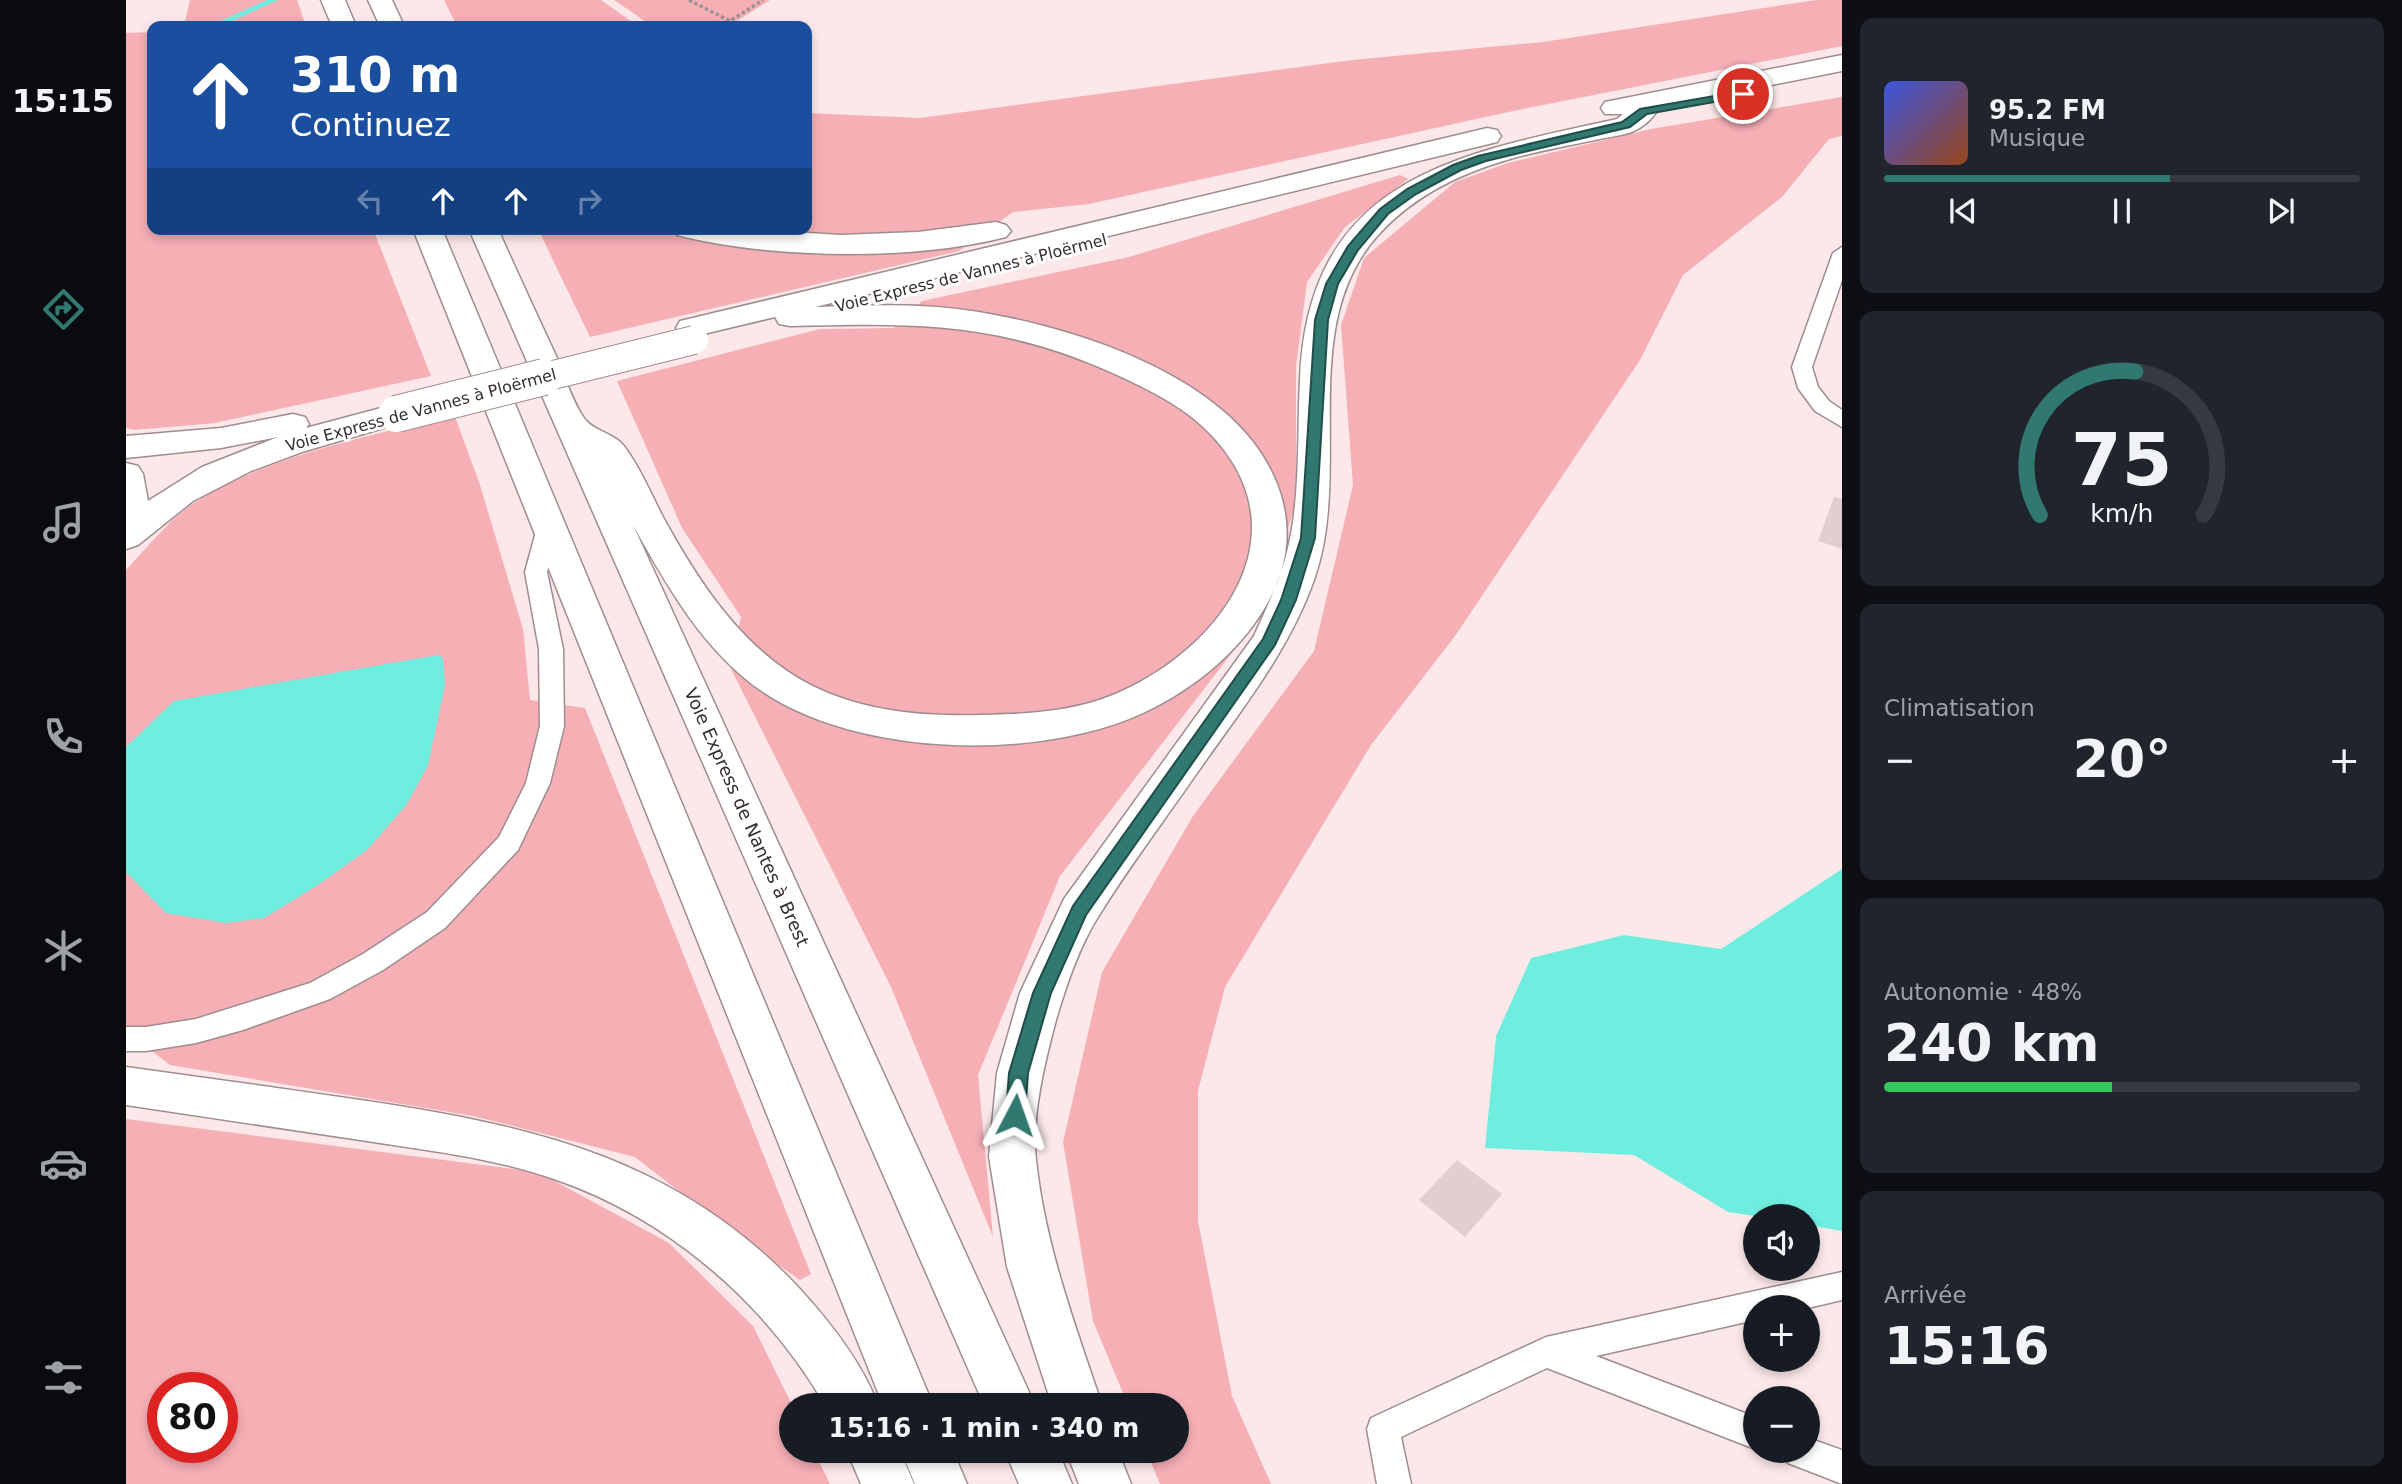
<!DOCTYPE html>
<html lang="fr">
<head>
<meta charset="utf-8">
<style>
	body { margin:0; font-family:"DejaVu Sans",sans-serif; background:#20242c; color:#f1f3f6; height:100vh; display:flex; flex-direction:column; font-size:26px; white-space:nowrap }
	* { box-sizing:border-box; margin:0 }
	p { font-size:23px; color:#9ea1a6 }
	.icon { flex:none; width:38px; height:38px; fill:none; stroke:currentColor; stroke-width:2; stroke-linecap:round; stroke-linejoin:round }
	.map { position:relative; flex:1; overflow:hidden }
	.sheet { display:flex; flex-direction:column; gap:18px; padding:18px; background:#0d0f14; width:560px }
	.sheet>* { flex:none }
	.banner { position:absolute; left:21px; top:21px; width:665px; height:214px; border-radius:14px; box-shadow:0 4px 10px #0003; background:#1a4fa0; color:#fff; overflow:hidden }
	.tools { position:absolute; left:1617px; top:1204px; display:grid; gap:14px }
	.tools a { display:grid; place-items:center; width:77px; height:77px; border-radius:50%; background:#171b24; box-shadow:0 4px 10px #0003; font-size:35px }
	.speed { position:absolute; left:21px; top:1372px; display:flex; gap:14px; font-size:35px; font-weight:700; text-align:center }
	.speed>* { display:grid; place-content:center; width:91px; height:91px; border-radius:50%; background:#171b24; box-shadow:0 4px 10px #0003; line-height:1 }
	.speed .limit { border:10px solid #d22; background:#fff; color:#111 }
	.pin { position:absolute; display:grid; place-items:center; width:60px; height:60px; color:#fff; margin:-30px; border:4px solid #fff; border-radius:50%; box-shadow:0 2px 7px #0007 }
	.me { position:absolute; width:77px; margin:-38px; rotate:4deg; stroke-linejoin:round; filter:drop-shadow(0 0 5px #0008) }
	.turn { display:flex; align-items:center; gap:24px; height:147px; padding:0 28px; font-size:32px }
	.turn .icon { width:91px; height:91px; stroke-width:2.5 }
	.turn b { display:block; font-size:49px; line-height:60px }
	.lanes { display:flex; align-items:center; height:66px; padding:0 28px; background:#0003; justify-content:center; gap:35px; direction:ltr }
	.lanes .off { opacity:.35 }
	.big { font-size:52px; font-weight:700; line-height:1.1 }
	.sheet .tile { flex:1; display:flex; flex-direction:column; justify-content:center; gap:10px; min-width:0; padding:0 24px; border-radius:14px; background:#20242c }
	.sheet .dial { align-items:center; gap:0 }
	.dial svg { height:182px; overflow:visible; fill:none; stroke:#363941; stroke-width:7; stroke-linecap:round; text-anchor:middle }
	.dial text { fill:#f1f3f6; stroke:none }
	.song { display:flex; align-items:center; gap:21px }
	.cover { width:84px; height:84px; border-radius:10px; background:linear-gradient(135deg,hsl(230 70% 55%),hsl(20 70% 35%)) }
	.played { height:7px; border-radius:4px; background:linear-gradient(90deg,#317870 60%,#363941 60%) }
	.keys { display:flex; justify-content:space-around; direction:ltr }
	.heat { display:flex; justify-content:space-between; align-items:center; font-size:38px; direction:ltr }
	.charge { height:10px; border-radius:5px; background:linear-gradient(90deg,#34c759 48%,#363941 0) }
	.trip { position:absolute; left:653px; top:1393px; width:410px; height:70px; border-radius:35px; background:#171b24; box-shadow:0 4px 10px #0003; font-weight:700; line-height:70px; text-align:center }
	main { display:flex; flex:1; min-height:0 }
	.tab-bar { display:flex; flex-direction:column; width:126px; justify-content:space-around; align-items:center; background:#090b0e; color:#9ea1a6 }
	.tab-bar .icon { width:49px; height:49px }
	.tab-bar .active { color:#317870 }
	.tab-bar b { font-size:32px; color:#f1f3f6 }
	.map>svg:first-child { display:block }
	.green { fill:#f5afb5; fill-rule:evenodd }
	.water { fill:#6feee0 }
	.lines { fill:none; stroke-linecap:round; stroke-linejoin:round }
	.stream { fill:#6feee0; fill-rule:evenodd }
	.building { fill:#e1cecf }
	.lane-casing { stroke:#9f8d8e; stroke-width:3 }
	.highway-casing { stroke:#9f8d8e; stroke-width:3 }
	.path { stroke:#9e9191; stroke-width:3.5; stroke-dasharray:3.5 2.5; stroke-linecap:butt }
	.lane { fill:#fff; fill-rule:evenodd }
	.highway { fill:#fff; fill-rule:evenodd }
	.highway-bridge-far1-casing { stroke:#9f8d8e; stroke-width:30; stroke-linecap:butt }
	.highway-bridge-casing { stroke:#9f8d8e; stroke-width:38; stroke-linecap:butt }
	.highway-bridge-far1 { stroke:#fff; stroke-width:28 }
	.highway-bridge { stroke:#fff; stroke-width:36 }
	.route { fill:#317870; stroke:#204e49; stroke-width:2 }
	.labels { text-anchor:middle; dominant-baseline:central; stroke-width:6; stroke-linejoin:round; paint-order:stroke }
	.far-street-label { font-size:16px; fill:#352e2e; stroke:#fff }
	.street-label { font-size:18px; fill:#352e2e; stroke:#fff }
</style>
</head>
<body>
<main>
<nav class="tab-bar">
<b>15:15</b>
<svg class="icon active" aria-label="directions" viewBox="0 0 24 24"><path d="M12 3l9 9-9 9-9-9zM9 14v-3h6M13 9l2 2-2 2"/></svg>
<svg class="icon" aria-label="music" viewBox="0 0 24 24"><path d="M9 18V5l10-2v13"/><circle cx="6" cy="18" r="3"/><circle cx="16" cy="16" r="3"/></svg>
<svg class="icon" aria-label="phone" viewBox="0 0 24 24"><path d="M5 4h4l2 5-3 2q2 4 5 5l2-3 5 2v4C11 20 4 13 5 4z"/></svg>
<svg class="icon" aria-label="climate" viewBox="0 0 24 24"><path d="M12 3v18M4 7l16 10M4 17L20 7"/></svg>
<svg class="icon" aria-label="car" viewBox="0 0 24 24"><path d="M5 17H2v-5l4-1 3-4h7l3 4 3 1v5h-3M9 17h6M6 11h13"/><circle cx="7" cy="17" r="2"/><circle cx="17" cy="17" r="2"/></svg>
<svg class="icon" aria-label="filters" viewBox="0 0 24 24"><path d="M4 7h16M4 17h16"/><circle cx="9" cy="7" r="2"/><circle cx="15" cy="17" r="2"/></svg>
</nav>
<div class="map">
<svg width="1716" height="1484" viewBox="0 0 1716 1484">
	<rect width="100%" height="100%" fill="#fce8e9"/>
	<path class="green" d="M64 0H171L180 26H58Z
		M318 0H475L512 26H331Z
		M488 0H644L603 26H526Z
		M1690 0H1716V46L1387 111 963 204 887 212 833 251 464 337 412 229H681V113L794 118 1226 60 1417 42Z
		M26 32V229H247L305 376 89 423 8 430 0 428V33Z
		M1716 97V136L1703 139 1656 197 1557 275 1514 360 1329 636 1245 745 1099 987 1072 1091V1221L1106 1396 1145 1484H1034L1020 1451H1050V1405H1002L967 1321 937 1142 976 972 1067 816 1188 651 1227 485 1215 325 1238 258 1329 182 1382 163 1525 129Z
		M1274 175 1282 179 1219 227 1181 282 1170 366V503L1135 615 934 876 852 1075 867 1237 765 987 604 667 615 617 556 528 491 381 694 329 768 328 796 301 1003 257Z
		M328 414 354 485 397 629 404 700 459 708 685 1274 674 1280 609 1235 509 1157 347 1116 44 1065 0 1031V570C20 549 41 522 65 505 138 456 243 437 328 414Z
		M0 1119 412 1172 543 1243 627 1326 666 1405 665 1451H688L704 1484H0ZM37 1388H96V1447H37Z"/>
	<path class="water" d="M312 655 317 658 319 685 302 765 281 804 242 849 192 885 138 918 100 923 40 913 0 872V747L48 701Z
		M1716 869V1231L1682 1225V1216H1629L1602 1212 1508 1155 1359 1148 1370 1036 1405 958 1498 935 1595 949Z"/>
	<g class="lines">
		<path class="stream" d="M141 0H152L95 26 88 24Z"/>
	</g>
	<path class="building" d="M1708 497 1716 499V549L1692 541Z
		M1331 1160 1376 1194 1339 1237 1293 1200Z"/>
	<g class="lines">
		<defs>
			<path id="lane" d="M1716 247V280L1686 367 1692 387 1703 401 1716 410V427L1689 411 1672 388 1666 367 1707 253Z
				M422 521 430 523 433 528 421 572 437 649 438 726 424 783 392 850 319 928 257 970 204 999 117 1030 70 1043 20 1051H0V1027H20L70 1019 184 983 237 954 301 912 373 837 400 783 414 726 413 649 399 572 411 528 414 523Z
				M1716 1272V1300L1682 1308 1629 1307V1320L1470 1356 1629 1417V1449L1421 1368 1275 1437 1285 1484H1251L1241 1429 1245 1418 1420 1337Z
				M1682 1438 1716 1450V1484L1662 1463 1658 1451H1682Z"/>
			<path id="highway" d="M195 0H219L230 26H206Z
				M242 0H266L278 26H254Z
				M1716 55V71L1529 108 1531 111C1526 119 1517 127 1508 131 1496 136 1481 137 1469 140 1440 146 1412 151 1384 159 1335 173 1289 195 1254 233 1169 324 1227 467 1189 577 1164 650 1115 710 1071 773 1038 821 1002 868 972 917 953 947 940 986 930 1020 919 1061 905 1118 910 1160 919 1245 949 1325 976 1405H926L881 1267 863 1157 871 1073 894 993 938 899 1128 636C1141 607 1155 578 1162 548 1175 493 1171 435 1174 379 1182 178 1330 154 1491 119L1497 114H1479L1475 108 1479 102Z
				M1361 128 1371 130 1375 136 1371 142 689 307C742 305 794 303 846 311 948 327 1103 375 1148 477 1163 510 1165 546 1152 581 1128 641 1074 686 1017 713 913 761 734 757 637 692 578 652 541 586 507 525L909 1405H858L343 229H372C391 272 411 315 431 358 439 377 446 401 458 418 465 429 482 432 493 441 499 446 503 453 508 461 519 479 528 500 538 519 570 577 608 636 664 673 720 710 790 717 856 715 899 714 946 712 987 695 1099 648 1185 526 1075 425 1051 403 1019 388 989 374 872 321 789 323 664 326L653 324 649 317 565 337 554 335 550 328 554 321Z
				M870 222 880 225 885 231 880 237C786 261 645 259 551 235L547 229H615L715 235 792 232Z
				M287 229H316L807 1405H757Z
				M270 404 281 407 286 414 281 421 176 452 125 471 67 501 12 545 0 549V463L12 466 17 474 22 501 76 467 152 437 95 448 0 458V436L95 428 167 414 179 417 183 424 180 428Z
				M0 1067C80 1078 161 1089 241 1101 408 1126 552 1159 673 1288 704 1322 736 1362 752 1405H699C639 1302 542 1218 428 1179 368 1158 304 1151 241 1141 161 1129 80 1117 0 1105Z
				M721 1451H774L788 1484H735Z
				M775 1451H827L841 1484H789Z
				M879 1451H932L946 1484H893Z
				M940 1451H992L1005 1484H953Z"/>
		</defs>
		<use href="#lane" class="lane-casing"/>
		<use href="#highway" class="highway-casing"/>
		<path class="path" d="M563 0 604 21 637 0"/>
		<use href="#lane" class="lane"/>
		<use href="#highway" class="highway"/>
		<defs>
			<path id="highway-bridge-far1" d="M411 379 568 340"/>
			<path id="highway-bridge" d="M270 414 418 377"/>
		</defs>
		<use href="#highway-bridge-far1" class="highway-bridge-far1-casing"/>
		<use href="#highway-bridge" class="highway-bridge-casing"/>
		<use href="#highway-bridge-far1" class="highway-bridge-far1"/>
		<use href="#highway-bridge" class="highway-bridge"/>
	</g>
	<path class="route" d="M1617 91 1622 94 1621 96 1521 114 1504 127 1360 161 1335 170 1290 194 1262 214 1232 250 1212 284 1202 320 1189 538 1170 600 1149 645 960 915 925 993 902 1073 899 1115 896 1121 889 1123 883 1121 880 1115 883 1073 907 993 947 906 1137 639 1155 600 1175 538 1189 320 1200 284 1222 246 1254 209 1281 189 1327 165 1352 156 1496 122 1514 109Z"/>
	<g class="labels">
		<g class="far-street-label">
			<text transform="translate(845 273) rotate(-14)">Voie Express de Vannes à Ploërmel</text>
			<text transform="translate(295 410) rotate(-15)">Voie Express de Vannes à Ploërmel</text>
		</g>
		<g class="street-label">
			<text transform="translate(621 817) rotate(66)">Voie Express de Nantes à Brest</text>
		</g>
	</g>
</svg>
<div class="tools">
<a><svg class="icon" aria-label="sound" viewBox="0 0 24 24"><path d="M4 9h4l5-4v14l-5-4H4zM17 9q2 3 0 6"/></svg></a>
<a>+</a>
<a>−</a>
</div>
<div class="speed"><div class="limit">80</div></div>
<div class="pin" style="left:1617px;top:94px;background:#d93025"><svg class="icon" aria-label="arrive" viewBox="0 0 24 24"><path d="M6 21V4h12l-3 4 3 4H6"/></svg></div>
<svg class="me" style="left:889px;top:1115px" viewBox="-20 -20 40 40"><path d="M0-17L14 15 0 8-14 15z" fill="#317870" stroke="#fff" stroke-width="4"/></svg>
<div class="trip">15:16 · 1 min · 340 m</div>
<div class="banner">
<div class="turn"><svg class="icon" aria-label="ahead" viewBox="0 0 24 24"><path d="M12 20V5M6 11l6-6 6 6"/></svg><div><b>310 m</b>Continuez</div></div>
<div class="lanes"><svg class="icon off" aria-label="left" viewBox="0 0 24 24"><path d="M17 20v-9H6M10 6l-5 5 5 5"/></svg><svg class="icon" aria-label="ahead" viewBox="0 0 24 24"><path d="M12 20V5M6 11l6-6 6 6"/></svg><svg class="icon" aria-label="ahead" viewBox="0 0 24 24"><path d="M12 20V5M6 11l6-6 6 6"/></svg><svg class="icon off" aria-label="right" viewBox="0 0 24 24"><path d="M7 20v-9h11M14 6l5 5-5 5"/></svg></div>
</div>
</div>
<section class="sheet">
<div class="tile">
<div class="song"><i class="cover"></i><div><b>95.2 FM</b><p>Musique</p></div></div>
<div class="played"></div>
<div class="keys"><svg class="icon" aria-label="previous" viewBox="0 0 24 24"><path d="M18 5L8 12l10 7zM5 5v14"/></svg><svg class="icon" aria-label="pause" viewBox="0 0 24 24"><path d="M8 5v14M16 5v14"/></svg><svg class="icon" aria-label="next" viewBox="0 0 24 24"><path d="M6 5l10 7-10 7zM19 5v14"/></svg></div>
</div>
<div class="tile dial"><svg viewBox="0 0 100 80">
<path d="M14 69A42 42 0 1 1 86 69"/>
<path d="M14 69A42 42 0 0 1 56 6" stroke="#317870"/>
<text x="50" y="56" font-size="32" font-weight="700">75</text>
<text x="50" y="72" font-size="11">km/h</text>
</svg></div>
<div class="tile"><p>Climatisation</p>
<div class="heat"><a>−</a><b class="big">20°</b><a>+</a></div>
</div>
<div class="tile"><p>Autonomie · 48%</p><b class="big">240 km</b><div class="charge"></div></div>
<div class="tile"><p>Arrivée</p><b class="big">15:16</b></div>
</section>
</main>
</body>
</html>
